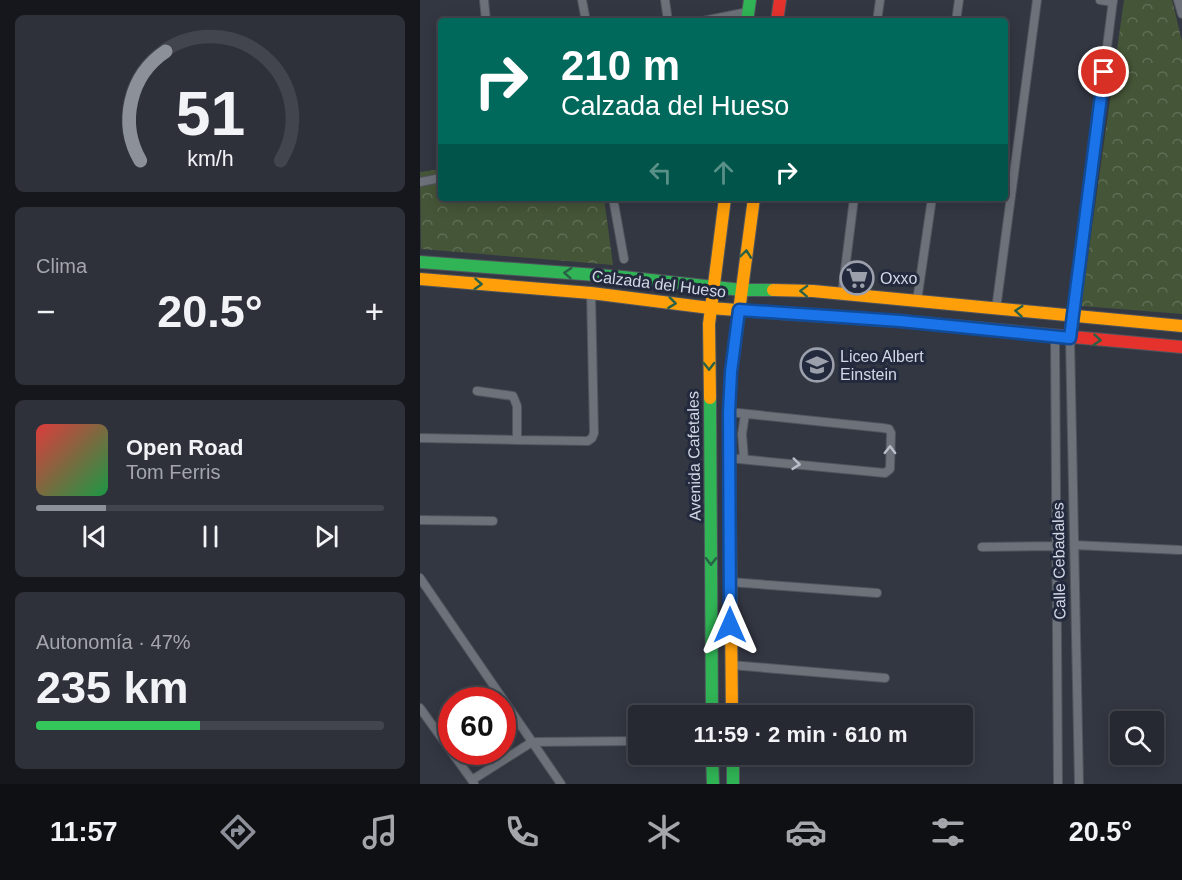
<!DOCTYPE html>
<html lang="es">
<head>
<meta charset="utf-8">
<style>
	body { margin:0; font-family:Helvetica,sans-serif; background:#2e313a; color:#f1f3f6; height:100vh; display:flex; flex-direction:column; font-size:22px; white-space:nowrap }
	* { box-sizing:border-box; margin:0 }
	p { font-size:20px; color:#a4a6ac }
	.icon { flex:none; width:33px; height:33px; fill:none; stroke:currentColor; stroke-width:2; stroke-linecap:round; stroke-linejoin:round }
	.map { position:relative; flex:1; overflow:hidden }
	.side { display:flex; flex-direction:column; gap:15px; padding:15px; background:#15171c; width:420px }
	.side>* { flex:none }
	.top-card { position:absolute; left:18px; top:18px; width:570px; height:183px; border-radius:6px; box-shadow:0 3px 15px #0003,0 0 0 2px #42454d; background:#00695c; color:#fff; overflow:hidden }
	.fabs { position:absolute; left:690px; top:711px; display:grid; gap:12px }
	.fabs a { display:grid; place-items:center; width:54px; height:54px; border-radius:6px; background:#262932; box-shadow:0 3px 15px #0003,0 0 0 2px #42454d; font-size:30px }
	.speed { position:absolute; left:18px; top:687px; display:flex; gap:12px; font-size:30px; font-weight:700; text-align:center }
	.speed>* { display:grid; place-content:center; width:78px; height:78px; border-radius:50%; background:#262932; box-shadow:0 3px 15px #0003,0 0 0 2px #42454d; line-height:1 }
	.speed .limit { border:9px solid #d22; background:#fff; color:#111 }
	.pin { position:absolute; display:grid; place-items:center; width:51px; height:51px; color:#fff; margin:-26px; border:3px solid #fff; border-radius:50%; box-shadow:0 2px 6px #0007 }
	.me { position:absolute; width:66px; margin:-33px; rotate:0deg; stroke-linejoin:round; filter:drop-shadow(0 0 4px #0008) }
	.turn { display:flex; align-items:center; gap:21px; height:126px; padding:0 24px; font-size:27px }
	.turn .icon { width:78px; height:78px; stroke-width:2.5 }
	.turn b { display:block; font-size:42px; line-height:51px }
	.lanes { display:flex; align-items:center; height:57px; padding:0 24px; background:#0003; justify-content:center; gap:30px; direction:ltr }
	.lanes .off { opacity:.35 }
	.big { font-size:45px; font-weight:600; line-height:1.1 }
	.side .tile { flex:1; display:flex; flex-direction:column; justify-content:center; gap:9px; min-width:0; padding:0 21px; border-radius:9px; background:#2e313a }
	.side .dial { align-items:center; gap:0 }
	.dial svg { height:156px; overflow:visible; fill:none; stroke:#42454d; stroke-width:7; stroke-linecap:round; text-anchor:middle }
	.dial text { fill:#f1f3f6; stroke:none }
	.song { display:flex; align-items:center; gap:18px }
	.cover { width:72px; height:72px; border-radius:9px; background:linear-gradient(135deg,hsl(0 70% 55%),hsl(140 70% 35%)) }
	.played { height:6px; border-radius:3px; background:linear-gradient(90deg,#8c9099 20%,#42454d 20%) }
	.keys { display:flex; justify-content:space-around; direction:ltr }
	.heat { display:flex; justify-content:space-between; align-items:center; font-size:33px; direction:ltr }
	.charge { height:9px; border-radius:4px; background:linear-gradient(90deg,#34c759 47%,#42454d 0) }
	.trip { position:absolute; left:208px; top:705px; width:345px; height:60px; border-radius:6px; background:#262932; box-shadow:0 3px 15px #0003,0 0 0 2px #42454d; font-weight:600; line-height:60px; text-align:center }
	.tab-bar { display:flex; height:96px; justify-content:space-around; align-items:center; background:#0f1014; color:#a4a6ac }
	.tab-bar .icon { width:42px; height:42px }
	.tab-bar .selected { color:#8c9099 }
	.tab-bar b { font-size:27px; color:#f1f3f6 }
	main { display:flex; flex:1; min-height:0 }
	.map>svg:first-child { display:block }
	.park { fill:url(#park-crowns) }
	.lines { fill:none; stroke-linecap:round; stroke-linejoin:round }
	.street-casing { stroke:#50545d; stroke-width:10 }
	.fast-casing { stroke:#50545d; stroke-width:14 }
	.slow-casing { stroke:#50545d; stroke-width:14 }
	.jam-casing { stroke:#50545d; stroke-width:14 }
	.street { stroke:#6d7179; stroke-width:8 }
	.fast { stroke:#30b455; stroke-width:12 }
	.slow { stroke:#ff9f0a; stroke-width:12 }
	.jam { stroke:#e5322d; stroke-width:12 }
	.oneway { stroke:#286147 }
	.oneway2 { stroke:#babeca }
	.route-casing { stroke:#114b97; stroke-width:15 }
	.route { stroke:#1a73e8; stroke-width:10 }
	.labels { text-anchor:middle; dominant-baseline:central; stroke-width:6; stroke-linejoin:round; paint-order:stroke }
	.poi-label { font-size:16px; fill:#d3d8e5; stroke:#232a3d; text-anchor:start }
	.street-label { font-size:16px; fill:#d3d8e5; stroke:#232a3d }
</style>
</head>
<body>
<main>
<section class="side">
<div class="tile dial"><svg viewBox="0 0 100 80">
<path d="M14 69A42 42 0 1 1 86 69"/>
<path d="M14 69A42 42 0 0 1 27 13" stroke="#8c9099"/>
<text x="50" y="56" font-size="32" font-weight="700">51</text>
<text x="50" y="72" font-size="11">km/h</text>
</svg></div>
<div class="tile"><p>Clima</p>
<div class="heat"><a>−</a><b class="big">20.5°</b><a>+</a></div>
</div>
<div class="tile">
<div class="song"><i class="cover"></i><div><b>Open Road</b><p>Tom Ferris</p></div></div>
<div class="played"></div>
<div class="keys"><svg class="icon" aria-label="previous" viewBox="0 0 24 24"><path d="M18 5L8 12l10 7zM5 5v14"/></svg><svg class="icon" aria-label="pause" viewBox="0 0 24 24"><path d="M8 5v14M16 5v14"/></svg><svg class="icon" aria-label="next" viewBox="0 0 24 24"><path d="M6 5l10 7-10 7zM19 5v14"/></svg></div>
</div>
<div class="tile"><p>Autonomía · 47%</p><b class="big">235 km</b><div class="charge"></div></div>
</section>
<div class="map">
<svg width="762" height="784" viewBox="0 0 762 784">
	<defs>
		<pattern id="park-crowns" width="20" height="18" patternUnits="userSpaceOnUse" patternTransform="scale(1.5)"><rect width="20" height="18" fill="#455537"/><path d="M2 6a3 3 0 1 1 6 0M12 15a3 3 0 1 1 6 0" fill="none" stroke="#5f6d54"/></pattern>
	</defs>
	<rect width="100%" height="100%" fill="#333742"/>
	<path class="park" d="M704 0H752L762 41V314L661 306Z
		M21 169V198H184L193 265 1 249 0 172Z"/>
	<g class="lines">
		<defs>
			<path id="street" d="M64 0 66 21
				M162 0 166 21
				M245 0 248 21
				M680 0 693 2
				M758 0 762 14
				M283 21 328 12
				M457 21 460 0
				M536 21 539 0
				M0 182 21 178
				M193 198 204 259
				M422 294 434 198
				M497 301 512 198
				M576 309 617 0
				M635 336 638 784
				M309 412 463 428 469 429 471 433 470 469 465 473 309 458
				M0 438 97 440V406L93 396 57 391
				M97 440 168 441 172 438 174 433 171 293
				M324 459 322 434 325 414
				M0 520 73 521
				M654 545 760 550
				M562 547 638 546
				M0 578 141 784
				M310 582 457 593
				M311 665 465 678
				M0 708 54 783
				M52 780 112 742 219 741
				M659 784 650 338 693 0"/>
			<path id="fast" d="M327 21 330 0
				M0 262 203 277 322 290H353
				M290 398 292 716
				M292 754 293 784
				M313 754V784"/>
			<path id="slow" d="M0 279 171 293 290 308 358 313
				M353 290 393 291 762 326
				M290 398 289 324 305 198
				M312 716 309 412 311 372 334 198"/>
			<path id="jam" d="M357 21 360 0
				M358 313 480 321 762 347"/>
		</defs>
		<use href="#street" class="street-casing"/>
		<use href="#fast" class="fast-casing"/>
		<use href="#slow" class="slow-casing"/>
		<use href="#jam" class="jam-casing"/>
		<use href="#street" class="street"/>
		<use href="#fast" class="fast"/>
		<use href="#slow" class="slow"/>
		<use href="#jam" class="jam"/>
	</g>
	<defs><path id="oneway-chevron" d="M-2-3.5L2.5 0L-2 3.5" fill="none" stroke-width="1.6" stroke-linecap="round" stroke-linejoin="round" transform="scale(1.5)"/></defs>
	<g class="oneway">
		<use href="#oneway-chevron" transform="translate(326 254) rotate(-83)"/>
		<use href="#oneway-chevron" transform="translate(148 273) rotate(-176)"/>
		<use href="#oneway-chevron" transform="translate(58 284) rotate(4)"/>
		<use href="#oneway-chevron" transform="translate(384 291) rotate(-178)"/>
		<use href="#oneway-chevron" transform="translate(252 303) rotate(7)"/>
		<use href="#oneway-chevron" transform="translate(599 311) rotate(-175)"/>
		<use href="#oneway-chevron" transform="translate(677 340) rotate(5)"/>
		<use href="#oneway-chevron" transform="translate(289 366) rotate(89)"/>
		<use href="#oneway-chevron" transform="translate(291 561) rotate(91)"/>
	</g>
	<g class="oneway2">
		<use href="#oneway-chevron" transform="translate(470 450) rotate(-89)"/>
		<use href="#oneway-chevron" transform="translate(376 464) rotate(6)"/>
	</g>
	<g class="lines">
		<defs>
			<path id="route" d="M310 625 309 412 311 372 319 310 480 321 650 338 684 72"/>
		</defs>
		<use href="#route" class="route-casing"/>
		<use href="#route" class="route"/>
	</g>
	<defs>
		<symbol id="supermarket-ring" viewBox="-11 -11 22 22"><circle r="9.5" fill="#232a3d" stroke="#9ba0ac" stroke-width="1.5"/><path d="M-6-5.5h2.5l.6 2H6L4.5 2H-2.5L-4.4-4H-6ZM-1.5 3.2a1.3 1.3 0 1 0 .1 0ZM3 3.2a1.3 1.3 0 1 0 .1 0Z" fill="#9ba0ac"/></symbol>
		<symbol id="school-ring" viewBox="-11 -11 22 22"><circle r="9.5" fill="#232a3d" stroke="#9ba0ac" stroke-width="1.5"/><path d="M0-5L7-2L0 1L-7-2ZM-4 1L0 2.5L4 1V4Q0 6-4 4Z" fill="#9ba0ac"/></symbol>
	</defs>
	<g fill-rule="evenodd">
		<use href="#supermarket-ring" x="418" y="259" width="38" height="38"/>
		<use href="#school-ring" x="378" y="346" width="38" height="38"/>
	</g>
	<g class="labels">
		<g class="poi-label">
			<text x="460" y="278">Oxxo</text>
			<text x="420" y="356">Liceo Albert<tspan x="420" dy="18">Einstein</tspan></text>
		</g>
		<g class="street-label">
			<text transform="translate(239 284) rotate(7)">Calzada del Hueso</text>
			<text transform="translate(274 456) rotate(-91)">Avenida Cafetales</text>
			<text transform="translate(639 561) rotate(-91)">Calle Cebadales</text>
		</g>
	</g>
</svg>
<div class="fabs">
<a><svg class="icon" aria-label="search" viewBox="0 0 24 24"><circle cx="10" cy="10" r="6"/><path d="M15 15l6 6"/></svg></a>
</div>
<div class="speed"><div class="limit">60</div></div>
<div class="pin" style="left:684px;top:72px;background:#d93025"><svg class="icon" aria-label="arrive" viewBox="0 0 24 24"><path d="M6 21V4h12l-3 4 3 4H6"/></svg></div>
<svg class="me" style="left:310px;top:625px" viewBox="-20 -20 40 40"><path d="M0-17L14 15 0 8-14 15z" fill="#1a73e8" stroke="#fff" stroke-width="4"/></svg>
<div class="trip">11:59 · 2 min · 610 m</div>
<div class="top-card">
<div class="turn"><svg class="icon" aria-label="right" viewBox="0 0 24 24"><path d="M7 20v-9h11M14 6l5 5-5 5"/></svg><div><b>210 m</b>Calzada del Hueso</div></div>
<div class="lanes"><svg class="icon off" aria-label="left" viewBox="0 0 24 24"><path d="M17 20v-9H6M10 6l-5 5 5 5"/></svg><svg class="icon off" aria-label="ahead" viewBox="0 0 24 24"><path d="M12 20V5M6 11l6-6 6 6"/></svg><svg class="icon" aria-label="right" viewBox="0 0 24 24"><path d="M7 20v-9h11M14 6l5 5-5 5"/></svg></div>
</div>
</div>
</main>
<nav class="tab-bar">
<b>11:57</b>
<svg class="icon selected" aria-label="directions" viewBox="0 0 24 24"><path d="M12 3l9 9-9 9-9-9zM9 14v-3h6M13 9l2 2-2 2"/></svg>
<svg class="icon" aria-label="music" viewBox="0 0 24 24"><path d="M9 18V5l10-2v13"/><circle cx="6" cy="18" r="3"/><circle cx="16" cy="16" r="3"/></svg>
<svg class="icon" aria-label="phone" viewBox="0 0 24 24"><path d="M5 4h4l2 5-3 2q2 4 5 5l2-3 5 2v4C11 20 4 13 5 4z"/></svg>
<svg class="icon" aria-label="climate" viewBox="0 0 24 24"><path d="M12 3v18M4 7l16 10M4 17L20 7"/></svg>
<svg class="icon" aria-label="car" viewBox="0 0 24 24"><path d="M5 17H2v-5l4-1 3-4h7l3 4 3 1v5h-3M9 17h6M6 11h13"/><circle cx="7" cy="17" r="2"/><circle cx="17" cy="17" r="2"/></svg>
<svg class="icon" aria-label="filters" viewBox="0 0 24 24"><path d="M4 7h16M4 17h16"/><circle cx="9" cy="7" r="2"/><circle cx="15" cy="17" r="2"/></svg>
<b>20.5°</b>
</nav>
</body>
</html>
